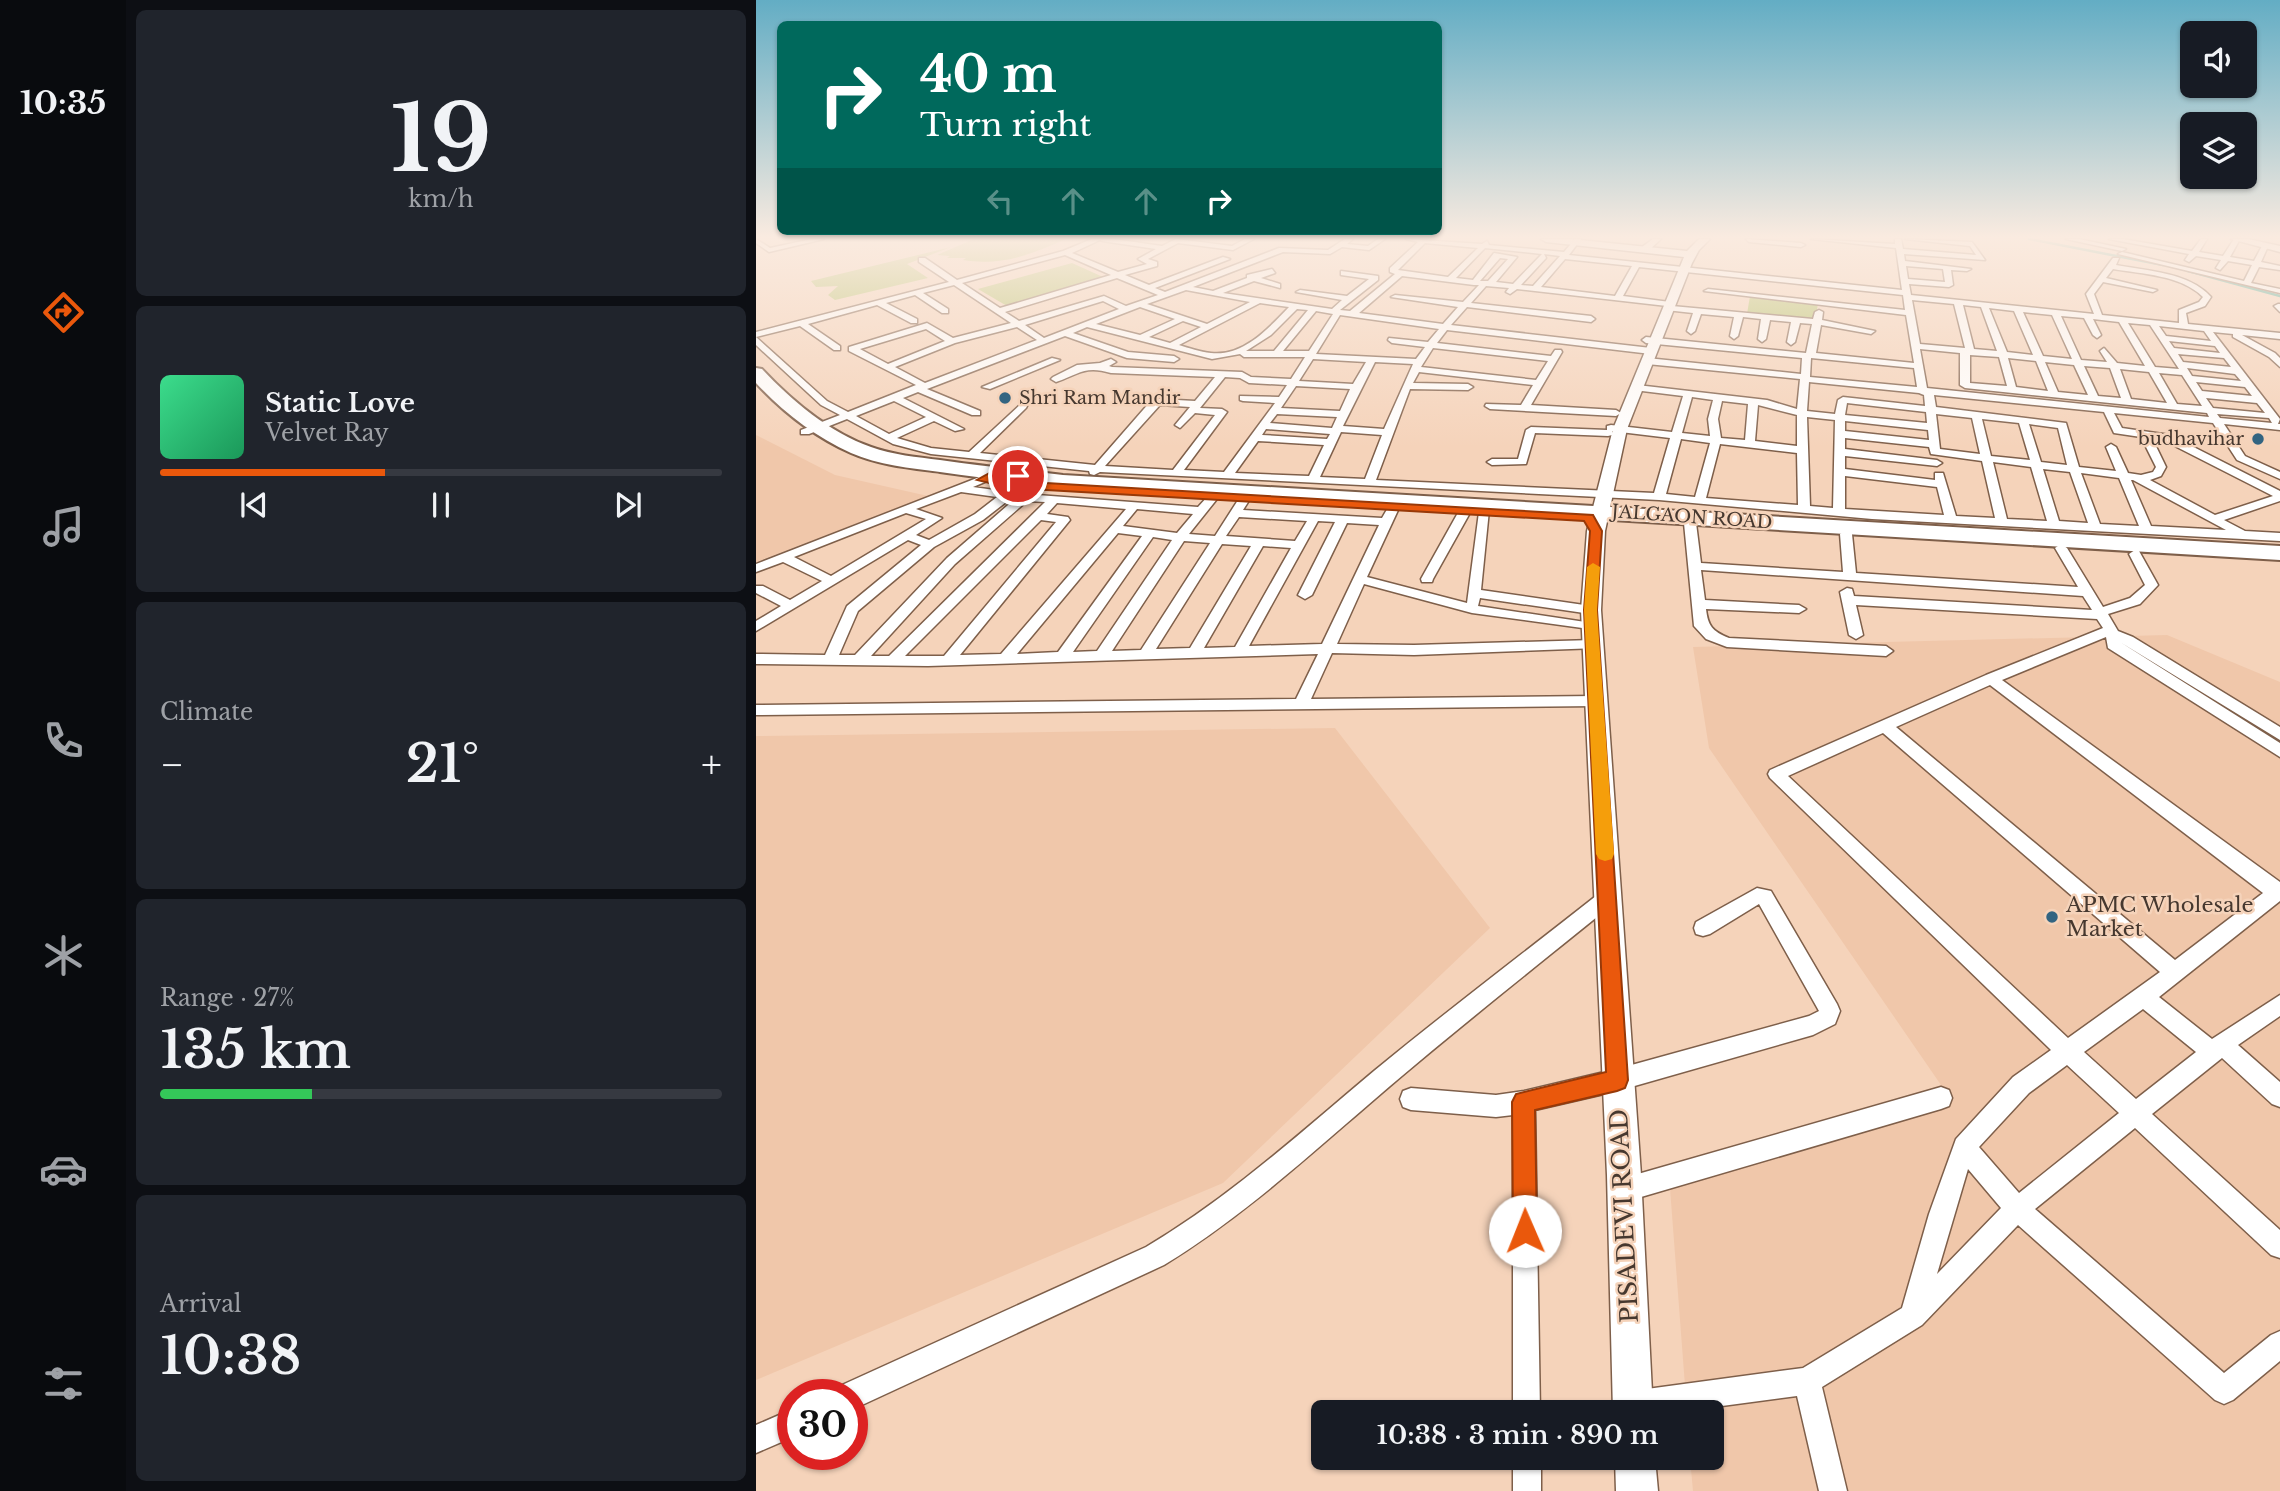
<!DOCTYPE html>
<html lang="en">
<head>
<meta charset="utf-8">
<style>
	body { margin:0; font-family:"Libre Baskerville",serif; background:#20242c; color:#f1f3f6; height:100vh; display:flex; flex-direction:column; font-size:26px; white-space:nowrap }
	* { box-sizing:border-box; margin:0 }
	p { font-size:23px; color:#9ea1a6 }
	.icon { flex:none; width:38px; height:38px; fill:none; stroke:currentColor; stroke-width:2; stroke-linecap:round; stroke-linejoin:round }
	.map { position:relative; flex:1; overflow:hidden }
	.panel { display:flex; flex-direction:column; gap:10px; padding:10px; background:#0d0f14; width:630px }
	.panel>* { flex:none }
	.banner { position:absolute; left:21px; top:21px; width:665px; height:214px; border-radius:10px; box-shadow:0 2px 5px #0004; background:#00695c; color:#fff; overflow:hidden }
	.buttons { position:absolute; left:1424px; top:21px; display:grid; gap:14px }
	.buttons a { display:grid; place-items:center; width:77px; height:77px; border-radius:10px; background:#171b24; box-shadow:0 2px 5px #0004; font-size:35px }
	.speed { position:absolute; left:21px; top:1379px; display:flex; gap:14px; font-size:35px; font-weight:700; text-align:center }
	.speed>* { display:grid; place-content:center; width:91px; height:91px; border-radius:50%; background:#171b24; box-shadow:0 2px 5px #0004; line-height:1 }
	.speed .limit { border:10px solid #d22; background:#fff; color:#111 }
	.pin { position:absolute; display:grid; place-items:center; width:60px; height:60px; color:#fff; margin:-30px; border:4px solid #fff; border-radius:50%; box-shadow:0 2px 7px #0007 }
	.me { position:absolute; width:77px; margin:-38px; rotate:359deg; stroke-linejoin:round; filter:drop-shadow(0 0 5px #0008) }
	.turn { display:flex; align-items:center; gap:24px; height:147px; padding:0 28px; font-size:32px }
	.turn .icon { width:91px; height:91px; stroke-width:2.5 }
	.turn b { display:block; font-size:49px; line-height:60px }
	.lanes { display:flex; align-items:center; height:66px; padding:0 28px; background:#0003; justify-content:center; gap:35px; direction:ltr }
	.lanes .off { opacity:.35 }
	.big { font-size:52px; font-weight:600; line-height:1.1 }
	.panel .tile { flex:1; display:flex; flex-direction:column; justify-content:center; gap:10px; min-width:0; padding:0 24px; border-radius:10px; background:#20242c }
	.panel .dial { align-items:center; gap:0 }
	.dial b { font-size:91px; line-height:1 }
	.song { display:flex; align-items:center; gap:21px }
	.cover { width:84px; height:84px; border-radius:10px; background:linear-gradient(135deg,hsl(150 70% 55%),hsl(150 70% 35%)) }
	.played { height:7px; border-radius:4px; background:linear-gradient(90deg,#ea580c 40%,#363941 40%) }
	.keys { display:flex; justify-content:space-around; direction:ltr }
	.heat { display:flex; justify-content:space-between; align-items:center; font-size:38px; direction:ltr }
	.charge { height:10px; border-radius:5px; background:linear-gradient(90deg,#34c759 27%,#363941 0) }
	.trip { position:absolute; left:555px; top:1400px; width:413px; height:70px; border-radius:10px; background:#171b24; box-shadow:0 2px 5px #0004; font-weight:600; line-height:70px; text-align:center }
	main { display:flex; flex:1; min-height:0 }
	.tabs { display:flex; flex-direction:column; width:126px; justify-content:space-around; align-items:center; background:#090b0e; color:#9ea1a6 }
	.tabs .icon { width:49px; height:49px }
	.tabs .active { color:#ea580c }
	.tabs b { font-size:32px; color:#f1f3f6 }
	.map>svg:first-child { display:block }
	.built { fill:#f0c7aa }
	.green { fill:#b2c166 }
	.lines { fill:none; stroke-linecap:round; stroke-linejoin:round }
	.stream { stroke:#3ba38e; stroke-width:2.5 }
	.street-casing { stroke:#7e5f4a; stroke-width:3 }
	.secondary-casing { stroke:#7e5f4a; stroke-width:3 }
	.highway-casing { stroke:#7e5f4a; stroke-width:4 }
	.street { fill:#fff; fill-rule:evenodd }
	.secondary { fill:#fff; fill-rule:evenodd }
	.highway { fill:#fff; fill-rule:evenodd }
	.route { fill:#ea580c; stroke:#983908; stroke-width:2 }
	.slow { fill:#f59e0b }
	.poi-dot { fill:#326481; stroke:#f5d3ba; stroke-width:2.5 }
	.labels { text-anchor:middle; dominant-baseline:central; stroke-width:5; stroke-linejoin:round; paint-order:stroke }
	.far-poi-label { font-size:18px; fill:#46382f; stroke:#f5d3ba; text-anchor:start }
	.far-street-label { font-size:18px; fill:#46382f; stroke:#f5d3ba }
	.poi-label { font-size:21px; fill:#46382f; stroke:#f5d3ba; text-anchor:start }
	.near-street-label { font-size:24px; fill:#46382f; stroke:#f5d3ba }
</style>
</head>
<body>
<main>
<nav class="tabs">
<b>10:35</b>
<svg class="icon active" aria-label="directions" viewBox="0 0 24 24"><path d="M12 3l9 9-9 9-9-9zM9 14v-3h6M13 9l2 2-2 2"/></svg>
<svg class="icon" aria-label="music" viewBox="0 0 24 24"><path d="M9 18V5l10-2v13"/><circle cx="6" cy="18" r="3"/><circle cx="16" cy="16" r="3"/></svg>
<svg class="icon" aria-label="phone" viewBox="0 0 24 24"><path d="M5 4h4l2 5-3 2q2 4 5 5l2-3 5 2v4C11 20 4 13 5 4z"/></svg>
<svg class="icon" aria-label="climate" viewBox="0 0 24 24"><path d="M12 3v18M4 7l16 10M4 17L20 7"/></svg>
<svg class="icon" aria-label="car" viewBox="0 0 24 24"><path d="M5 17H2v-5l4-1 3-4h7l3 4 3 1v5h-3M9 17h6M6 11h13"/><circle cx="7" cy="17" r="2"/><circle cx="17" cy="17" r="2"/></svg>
<svg class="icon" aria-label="filters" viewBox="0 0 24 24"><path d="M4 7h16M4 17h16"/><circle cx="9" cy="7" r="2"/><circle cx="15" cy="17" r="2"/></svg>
</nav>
<section class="panel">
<div class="tile dial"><b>19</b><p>km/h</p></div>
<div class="tile">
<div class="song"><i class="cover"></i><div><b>Static Love</b><p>Velvet Ray</p></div></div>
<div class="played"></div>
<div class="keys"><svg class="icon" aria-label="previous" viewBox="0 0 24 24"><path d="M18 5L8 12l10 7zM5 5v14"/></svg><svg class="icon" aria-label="pause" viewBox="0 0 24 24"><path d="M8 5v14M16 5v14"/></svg><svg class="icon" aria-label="next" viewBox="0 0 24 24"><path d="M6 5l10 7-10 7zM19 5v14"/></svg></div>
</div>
<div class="tile"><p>Climate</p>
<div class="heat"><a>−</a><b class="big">21°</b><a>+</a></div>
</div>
<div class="tile"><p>Range · 27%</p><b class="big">135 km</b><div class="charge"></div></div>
<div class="tile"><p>Arrival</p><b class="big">10:38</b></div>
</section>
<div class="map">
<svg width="1524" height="1491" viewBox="0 0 1524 1491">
	<rect width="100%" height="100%" fill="#f5d3ba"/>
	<path class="built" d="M0 435 79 475 172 496 0 562Z
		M1411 635 1524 682V1491H937L934 1458H956V1412H931L913 1175 1185 1085 953 748 937 647Z
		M579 728 734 928 467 1183 0 1380V736Z"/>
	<path class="green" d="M218 239H310C274 255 246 266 207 260L210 258H191L194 256 181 255Z
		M195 247 151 264 172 278 79 300 72 295 82 286 60 287 55 281Z
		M316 263 347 277 251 306 222 289Z
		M994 296 1062 304 1059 321 991 314Z"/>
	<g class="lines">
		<path class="stream" d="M1273 239 1407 265
			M1432 271 1524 296"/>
		<defs>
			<path id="street" d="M0 239 14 248 56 239H68L13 252 0 243Z
				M336 239H357L406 246 420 239 476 246 489 239H498L477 250 422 243 392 259 401 262V266L369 275 393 285 467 257 474 259 399 288 409 292 523 248 572 250 589 239H597L591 244 612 246 622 239H629L613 250 586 247 574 254 527 252 437 287 457 291 491 278V275L516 269 519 273 505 278 524 284V288L498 281 467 293 576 309 586 300 540 292 544 290 591 296 613 279 585 275V271L622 276V280L584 310 594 311 639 274 634 272V268L662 242 650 239 726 244 731 241 733 245 808 252 819 239H825L813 255 1146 290 1140 248 1055 239 1139 244V239H1145L1147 249 1220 255 1214 246 1149 239 1216 242 1229 260 1148 254 1149 261 1215 269 1211 271 1195 270 1197 285 1193 287 1153 284 1155 295 1338 314 1330 294 1357 258H1363L1360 265C1391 271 1433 272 1455 297L1449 306 1430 313 1432 324 1524 333V339L1486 335 1519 353 1524 358V367L1513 357 1477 337V334L1457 332 1524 419 1522 424H1524V430L1468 424 1489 456 1524 472V479L1481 460 1457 423 1358 413 1366 428 1414 435 1524 491V501L1468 520 1489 531 1524 533V541L1116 519 903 500 344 472 338 475 334 474 333 471 175 454 137 444 91 419 53 434H45V430L84 415 65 405 0 345V332L193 282 163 262V258H169L201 280 307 251ZM344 240 346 241 400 249 382 259 391 264 362 272 316 253ZM669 243 722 248 692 277 642 270ZM729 248 786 254 757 284 740 282 761 257 738 253 717 280 700 278ZM788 254 804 256 777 286 765 285 790 258ZM309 255 355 275 244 308 206 283ZM744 258 752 259 732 281H724ZM809 259 876 266 859 296 785 287ZM1150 266 1187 269 1189 282 1152 279ZM883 267 1147 295 1149 310 952 289 948 291 1150 315 1158 363 1060 353 1065 325 1115 334 1119 331 1066 320 1067 312 1063 310 1059 312 1057 319 916 306 918 304 914 302 867 296ZM1357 269C1386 274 1425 275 1447 297L1443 302 1423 310V323L1346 315 1338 294 1347 282 1397 292 1401 290 1350 278ZM646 276 718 285H723L707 302 639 295 635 297 702 307 687 324 603 313ZM361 278 402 295 370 306 348 296 263 321 249 312ZM198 285 255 323 197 338 171 323 93 347V351L160 385 92 412 71 401 0 337 44 326 78 350H84V346L52 324 121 305 155 323H161V319L130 303 159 295 186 313H192V309L167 293ZM730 286 753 288 750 292 754 294 761 289 911 306 910 310 937 313 931 331 935 334 939 331 945 314 978 317 974 336 978 339 982 336 987 317 1005 319 1002 339 1006 342 1010 339 1014 320 1035 322 1031 342 1035 345 1039 342 1044 323 1056 324 1050 353 890 337 886 340 890 343 1046 358 1045 374 891 358 886 361 891 364 1044 379 1041 409 1011 400 881 385 876 388 878 390 927 396 916 432 855 425 851 426V430L775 427 770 430 762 459H736L731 462 736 465 770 464 779 433 852 436 856 435V431L914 438 898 493 620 480 654 389 712 390 717 387 712 384 657 383 663 372 777 385 765 405 730 404 729 406 734 409 860 416 865 413 860 410 775 405 806 352 805 350H799L795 356 681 343 691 330 895 354 899 351 895 348 695 325 711 307 835 322 839 319 835 316 715 303ZM430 290 494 302 451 324 391 304ZM1156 300 1198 304 1209 348 1164 344ZM347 301 363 309 288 338 269 325ZM504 303 533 307C513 328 487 357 455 353 444 352 433 348 423 345ZM1207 305 1225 307 1241 351 1218 349ZM384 307 419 319 384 335 340 324ZM1233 308 1258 311 1277 355 1251 352ZM541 309 552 310 518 351H490L515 335ZM560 311 577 314 553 351H527ZM1267 312 1296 315 1316 359 1287 356ZM584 315 683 329 672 342 633 338 632 340 636 343 669 347 660 359 560 354ZM1305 316 1328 318 1337 335 1341 338 1345 335 1337 319 1363 322 1389 366 1361 363 1348 348 1344 351 1351 362 1325 360ZM427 321 445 327 414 343 393 337ZM1372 323 1394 325 1423 369 1399 367ZM1403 326 1448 331 1455 341 1410 336ZM261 327 281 340 169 383 139 367 199 343ZM331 327 456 359 484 354 488 357H549L535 379 495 377 486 372 356 367 353 366 360 362 355 359 344 363 321 365 297 377 295 379 300 382C323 374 329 365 355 373L459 377 439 401 403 399 394 402 339 465 224 453 270 408 271 406 266 403 213 452 175 448 141 438 178 421 199 431 208 429 147 398 162 392 216 415H224V411L171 389 309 336 371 358 418 362 423 359 418 356 372 352 317 333ZM170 329 189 341 132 364 104 349ZM1413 341 1459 346 1464 353 1418 348ZM677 348 792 361 780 380 665 367ZM1164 349 1204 353V385L1209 388 1451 413 1453 417 1171 388ZM1422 354 1468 358 1475 367 1427 362ZM1214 355 1243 357 1251 386 1214 383ZM1055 358 1158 368 1161 387 1054 377ZM1252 358 1280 361 1292 391 1260 387ZM557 359 610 362 597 384 543 381ZM619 362 657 364 628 429 587 426ZM1289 362 1318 365 1332 395 1302 392ZM1328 366 1354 368 1365 398 1342 396ZM1431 368 1479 374 1485 381 1436 376ZM1364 369 1393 372 1411 403 1375 399ZM1403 373 1426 375 1446 406 1421 404ZM469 377 484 378 493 383 531 385 523 397 484 396V400L487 401 519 403 468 472 428 470 471 412 466 409 444 408ZM1053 382 1163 393 1168 395 1169 406 1087 397 1082 400 1079 414 1051 411ZM1440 382 1489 387 1496 396 1446 391ZM540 386 594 389 584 411 525 408ZM1178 395 1348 412 1358 433 1385 437 1400 467 1397 472 1385 475 1372 473 1360 447 1355 444 1350 447 1360 471 1323 467 1310 423 1180 407ZM936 397 957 400 952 419 954 436 926 433ZM1450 398 1501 403 1509 413 1457 408ZM138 401 170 417 133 434 100 416ZM966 401 992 404 989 440 965 438 962 419ZM1091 403 1170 412 1171 423 1089 415ZM404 405 434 407 419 425 424 428 439 413 459 415 417 470 349 466ZM1002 405 1041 415V446L999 441ZM521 414 581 417 576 428 514 423ZM1180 414 1216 418 1224 454 1184 449ZM1461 414 1513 418 1516 423 1464 418ZM1051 417 1079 420 1077 508 1054 506ZM1226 419 1263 423 1274 460 1235 456ZM1089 421 1172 430 1173 440 1089 431ZM1273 424 1302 428 1311 465 1285 462ZM510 429 574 434 571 439 506 435ZM585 432 626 435 609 479 564 477ZM1089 438 1173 447 1175 454 1226 461 1239 518 1200 516 1187 473H1179V480L1089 469V456L1181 466 1186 463 1181 460 1089 449ZM1396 438 1407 440 1517 496 1459 515 1394 480 1405 476 1410 467ZM925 439 954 443 939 497 910 494ZM502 441 568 445 553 476 479 473ZM964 444 1041 453 1042 505 950 498ZM1237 462 1275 467 1291 521 1251 519ZM1287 469 1314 472 1332 523 1303 521ZM1325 473 1363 478 1383 526 1344 524ZM1089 476 1181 487 1188 515 1089 509ZM1375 480H1377L1470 530 1395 526Z
				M897 239H905L892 251H886V247Z
				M990 239 1045 243 1049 245 1045 247 993 242Z
				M1310 239H1323L1370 249 1366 251Z
				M1353 239H1367L1436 251 1445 239H1451L1443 252 1467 256 1478 239H1484L1474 257 1498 261 1507 244H1513L1505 262 1524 266V270L1503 267 1495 283 1524 289V293L1362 254 1366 252 1488 281 1496 265 1472 261 1464 270 1460 268 1465 260 1440 256 1433 262 1429 260 1433 254Z
				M1522 304H1524V312L1518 306Z
				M296 358 304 360 234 389 226 387Z
				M239 471 243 472V476L217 487 268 494 442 507 453 495H461V499L433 534 459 536 484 497 488 496 494 499 487 510 626 518 633 506H641L643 508 611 577 711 603 723 512 729 508 733 510 725 590 835 606 842 610 835 614 724 598 722 606 836 623 841 624 843 627 841 630 716 613 608 584 581 644 658 645 837 640 844 645 842 648 658 655 576 653 555 699 840 696 847 701 840 706 0 715V705L540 699 562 654 172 666 0 664V654L69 655 91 606 165 545 152 540 0 631V621L25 606 0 593V586H7L34 600 66 581 27 562 0 572V564ZM205 492 241 497 219 514 173 540 160 535 186 518 160 509ZM254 499H259L191 558 99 655H83L102 611 178 547 227 520ZM271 501 289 502 133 656H115L199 564ZM301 503 370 509 245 654 204 655 314 520 312 517 291 514ZM381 509 437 514 421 533 367 526ZM150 513 170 519 75 576 38 557ZM483 517 551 521 539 541 470 536ZM285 520 300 522 188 656H149ZM562 521 579 522 542 595 549 599 556 595 591 523 623 525 566 644 493 646ZM362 533 386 536 302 652 261 654ZM397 537 416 540 341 651 317 652ZM428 541 454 543 385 650 356 651ZM466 544 495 546 434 648 400 649ZM507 546 535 548 479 647 448 648Z
				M709 507 715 511 677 579 676 582H666L665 579 703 511Z
				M934 519 940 523 945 563 1087 572 1084 534 1090 530 1096 534 1100 573 1322 587 1299 548 1305 544 1311 548 1347 607 1374 598 1389 585 1373 554 1379 550 1383 551 1402 585 1384 604 1352 614 1362 631 1377 637 1524 727V740L1364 642 1524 743V757L1352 648 1350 637 1246 680 1524 882V901L1403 997 1456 1039 1524 995V1016L1482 1045 1524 1082V1107L1516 1104 1466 1058 1396 1114 1524 1230V1258L1515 1255 1379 1128 1279 1209 1468 1373 1515 1335 1524 1331V1361L1477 1400 1468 1404 1459 1400 1262 1225 1166 1325 1066 1387 1091 1491H1063L1041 1396 921 1412H865L862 1405 866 1395 876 1391 1047 1368 1146 1308 1173 1214 1200 1139 1257 1077 1295 1050 1014 778 1012 774 1014 770 1230 675 1347 628 1341 619 1100 605 1107 635 1100 639 1093 635 1084 592 1091 588 1096 589 1098 596 1336 610 1327 596 945 570 949 600 1043 605 1050 609 1043 613 950 609C952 626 956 631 973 638L1130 646 1137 651 1130 656 971 647 950 639 938 626 928 523ZM1234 685 1507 893 1419 960 1140 727ZM1127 733 1404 972 1312 1038 1032 776ZM1387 1009 1440 1052 1380 1099 1328 1052ZM1311 1065 1363 1113 1263 1193 1223 1147 1273 1093ZM1212 1169 1245 1208 1181 1274Z
				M1001 888 1015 891 1081 1004 1084 1011 1079 1024 1057 1035 861 1091 779 1110 784 1412H757V1115L740 1117 655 1110 647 1107 644 1099 647 1091 655 1088 740 1095 768 1091 861 1069 1053 1016 1063 1011 1003 904 954 934 947 936 940 934 938 928 940 922Z
				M851 890 857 892 860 898 857 904C783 964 707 1024 634 1086 560 1149 491 1214 408 1265L106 1405 96 1408V1395H83L86 1385 390 1247C474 1197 544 1133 618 1071 692 1010 769 952 845 892Z
				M1185 1087 1193 1090 1196 1098 1193 1106 1185 1109 868 1202 860 1198 856 1190 860 1182 868 1178Z
				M37 1409V1437L0 1453V1425Z
				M757 1458H785V1491H757Z"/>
			<path id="secondary" d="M785 239H814L931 251 943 239H954L943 250 936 263 871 429 849 531 845 610 885 1175 897 1412H857L851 1175 825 610 831 531 857 429 928 257 790 242Z
				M1475 239H1492L1524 246V252Z
				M859 1458H899L902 1491H860Z"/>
			<path id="highway" d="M0 368 6 369C36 401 73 432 115 447 137 455 161 457 184 460 225 466 266 470 307 475L1524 546V560L307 487C266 482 225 478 184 472 154 468 122 465 95 453 59 437 26 411 0 383Z"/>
		</defs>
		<use href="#street" class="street-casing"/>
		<use href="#secondary" class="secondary-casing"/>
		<use href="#highway" class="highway-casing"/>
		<use href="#street" class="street"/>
		<use href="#secondary" class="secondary"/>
		<use href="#highway" class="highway"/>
	</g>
	<linearGradient id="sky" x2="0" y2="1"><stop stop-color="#63adc4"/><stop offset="0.53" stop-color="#faebe0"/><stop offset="1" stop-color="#faebe0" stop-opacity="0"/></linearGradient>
	<rect width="1524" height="447" fill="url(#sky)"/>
	<path class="route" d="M239 470 262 473 267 476 262 479H238L254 481 837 515 846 531 841 610 872 1080 869 1088 861 1091 779 1110 781 1231 777 1240 769 1243 760 1240 757 1231 756 1102 760 1094 850 1072 828 610 834 531 828 521 254 488 221 480Z"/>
	<path class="slow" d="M837 563 844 567 841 610 858 854 856 859 849 861 843 859 840 854 828 610 831 567Z"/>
	<g class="poi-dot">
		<circle cx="249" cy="398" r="7"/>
		<circle cx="1502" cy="439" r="7"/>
		<circle cx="1296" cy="917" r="7"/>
	</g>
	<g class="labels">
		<g class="far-poi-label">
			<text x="263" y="398">Shri Ram Mandir</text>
			<text x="1488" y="439" text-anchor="end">budhavihar</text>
		</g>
		<g class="far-street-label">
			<text transform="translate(936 517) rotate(4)">JALGAON ROAD</text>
		</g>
		<g class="poi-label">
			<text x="1310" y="905">APMC Wholesale<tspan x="1310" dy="24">Market</tspan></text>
		</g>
		<g class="near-street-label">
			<text transform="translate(868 1216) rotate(-93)">PISADEVI ROAD</text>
		</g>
	</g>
</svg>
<div class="buttons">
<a><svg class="icon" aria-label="sound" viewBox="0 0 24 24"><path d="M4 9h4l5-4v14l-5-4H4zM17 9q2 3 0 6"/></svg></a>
<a><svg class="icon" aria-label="layers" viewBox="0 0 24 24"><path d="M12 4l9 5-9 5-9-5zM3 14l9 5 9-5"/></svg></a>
</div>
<div class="speed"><div class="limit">30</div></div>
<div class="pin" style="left:262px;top:476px;background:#d93025"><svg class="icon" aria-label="arrive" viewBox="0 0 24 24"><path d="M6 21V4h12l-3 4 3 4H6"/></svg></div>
<svg class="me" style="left:769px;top:1231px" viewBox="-20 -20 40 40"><circle r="19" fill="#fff"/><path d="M0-13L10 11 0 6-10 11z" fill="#ea580c"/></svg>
<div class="trip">10:38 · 3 min · 890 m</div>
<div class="banner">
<div class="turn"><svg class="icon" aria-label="right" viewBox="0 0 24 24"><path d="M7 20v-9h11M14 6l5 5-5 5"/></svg><div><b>40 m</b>Turn right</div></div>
<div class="lanes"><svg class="icon off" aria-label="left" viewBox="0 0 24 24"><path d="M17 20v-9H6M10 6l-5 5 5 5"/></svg><svg class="icon off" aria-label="ahead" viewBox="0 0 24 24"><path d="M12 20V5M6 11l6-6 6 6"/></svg><svg class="icon off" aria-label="ahead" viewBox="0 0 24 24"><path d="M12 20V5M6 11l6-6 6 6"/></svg><svg class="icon" aria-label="right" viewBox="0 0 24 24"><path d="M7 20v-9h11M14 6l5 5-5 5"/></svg></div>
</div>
</div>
</main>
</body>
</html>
